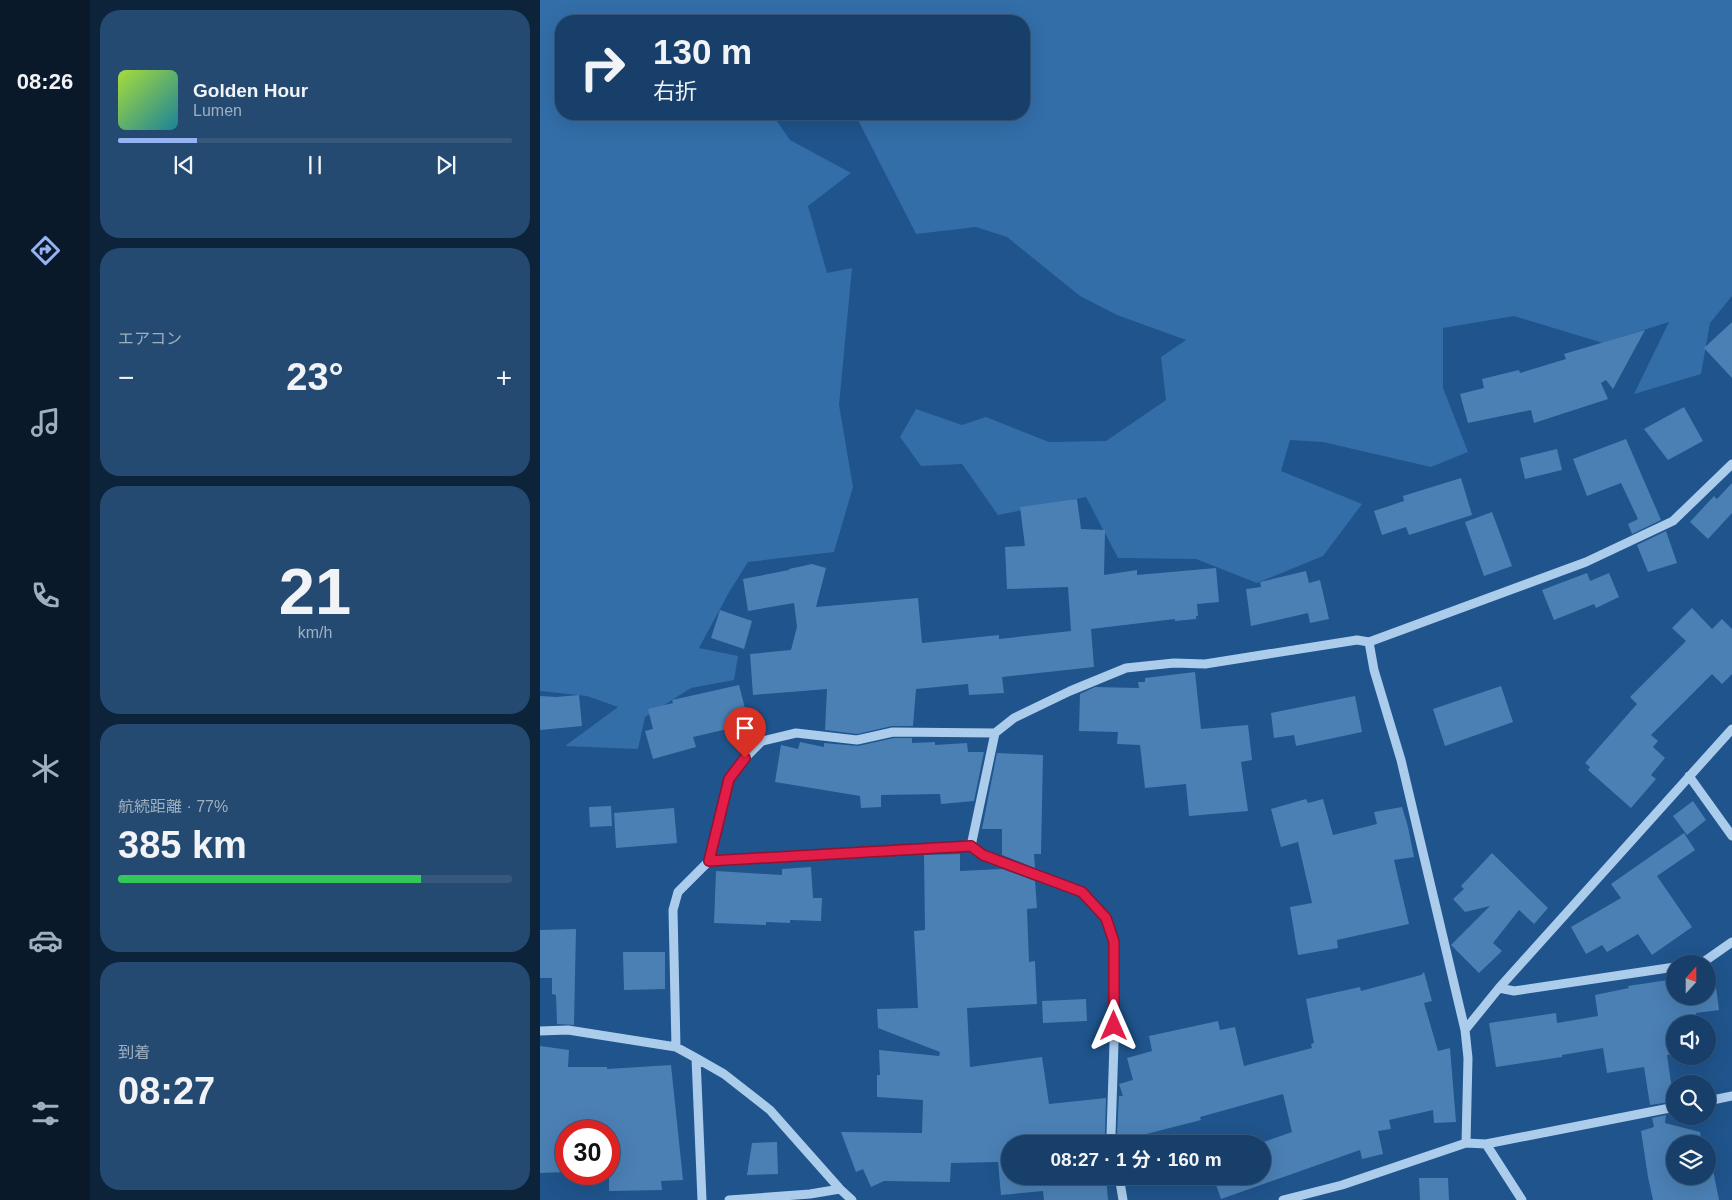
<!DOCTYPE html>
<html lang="ja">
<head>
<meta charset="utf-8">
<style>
	body { margin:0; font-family:Helvetica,"Noto Sans JP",sans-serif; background:#244a71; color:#f1f3f6; height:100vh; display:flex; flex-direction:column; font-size:19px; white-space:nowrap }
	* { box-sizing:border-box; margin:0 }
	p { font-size:16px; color:#9eafc0 }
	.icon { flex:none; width:28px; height:28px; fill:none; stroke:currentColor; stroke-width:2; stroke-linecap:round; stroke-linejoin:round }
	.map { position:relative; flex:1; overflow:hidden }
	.drawer { display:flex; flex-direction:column; gap:10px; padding:10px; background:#0d233a; width:450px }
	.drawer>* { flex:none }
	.top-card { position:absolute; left:15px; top:15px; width:475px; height:105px; border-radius:20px; box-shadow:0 5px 20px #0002,0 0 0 1px #36587d; background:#173f69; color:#f1f3f6; overflow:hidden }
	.needle { width:32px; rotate:21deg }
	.buttons { position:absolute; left:1126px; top:955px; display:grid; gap:10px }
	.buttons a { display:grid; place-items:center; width:50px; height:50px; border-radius:50%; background:#173f69; box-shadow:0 5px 20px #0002,0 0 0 1px #36587d; font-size:25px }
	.speed { position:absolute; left:15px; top:1120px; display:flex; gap:10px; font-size:25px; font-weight:700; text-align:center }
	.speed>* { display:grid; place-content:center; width:65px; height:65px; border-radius:50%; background:#173f69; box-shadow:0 5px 20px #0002,0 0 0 1px #36587d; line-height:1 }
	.speed .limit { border:8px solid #d22; background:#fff; color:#111 }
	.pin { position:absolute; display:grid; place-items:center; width:42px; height:42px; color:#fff; margin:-51px -21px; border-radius:50% 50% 50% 0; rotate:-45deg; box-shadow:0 0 5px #0007 }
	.pin .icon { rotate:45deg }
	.me { position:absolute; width:55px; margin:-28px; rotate:0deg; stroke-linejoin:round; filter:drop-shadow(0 0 4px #0008) }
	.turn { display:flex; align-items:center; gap:18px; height:105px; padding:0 15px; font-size:22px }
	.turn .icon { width:65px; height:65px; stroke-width:2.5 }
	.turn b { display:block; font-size:35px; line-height:42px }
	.big { font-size:38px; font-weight:700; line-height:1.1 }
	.drawer .tile { flex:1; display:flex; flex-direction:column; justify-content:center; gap:8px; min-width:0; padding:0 18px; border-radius:20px; background:#244a71 }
	.drawer .dial { align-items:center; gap:0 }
	.dial b { font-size:65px; line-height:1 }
	.song { display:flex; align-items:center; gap:15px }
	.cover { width:60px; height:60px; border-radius:8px; background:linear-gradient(135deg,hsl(80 70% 55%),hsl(190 70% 35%)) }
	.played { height:5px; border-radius:2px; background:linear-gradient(90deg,#95b2f1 20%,#36587d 20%) }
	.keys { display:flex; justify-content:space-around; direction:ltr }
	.heat { display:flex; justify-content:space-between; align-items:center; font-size:28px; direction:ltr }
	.charge { height:8px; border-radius:4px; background:linear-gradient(90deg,#34c759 77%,#36587d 0) }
	.trip { position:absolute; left:461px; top:1135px; width:270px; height:50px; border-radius:25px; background:#173f69; box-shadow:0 5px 20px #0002,0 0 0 1px #36587d; font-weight:700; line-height:50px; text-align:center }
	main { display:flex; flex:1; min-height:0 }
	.menu { display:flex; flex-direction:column; width:90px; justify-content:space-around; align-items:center; background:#09192a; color:#9eafc0 }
	.menu .icon { width:35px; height:35px }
	.menu .current { color:#95b2f1 }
	.menu b { font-size:22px; color:#f1f3f6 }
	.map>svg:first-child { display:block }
	.green { fill:#336ea9 }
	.building { fill:#4b80b5 }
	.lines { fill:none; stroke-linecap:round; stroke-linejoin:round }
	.minor { stroke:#acccec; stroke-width:9 }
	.route-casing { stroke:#92132f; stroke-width:12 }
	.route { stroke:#e11d48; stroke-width:9 }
</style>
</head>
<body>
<main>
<nav class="menu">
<b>08:26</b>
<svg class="icon current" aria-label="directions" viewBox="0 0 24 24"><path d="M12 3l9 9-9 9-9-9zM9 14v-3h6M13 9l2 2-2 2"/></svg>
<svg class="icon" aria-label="music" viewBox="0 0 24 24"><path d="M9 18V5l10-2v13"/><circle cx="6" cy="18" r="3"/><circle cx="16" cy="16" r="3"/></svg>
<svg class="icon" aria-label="phone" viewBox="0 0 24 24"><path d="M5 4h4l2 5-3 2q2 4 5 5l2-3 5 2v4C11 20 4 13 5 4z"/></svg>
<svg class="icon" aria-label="climate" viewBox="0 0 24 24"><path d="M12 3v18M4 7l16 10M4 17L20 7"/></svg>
<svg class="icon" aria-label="car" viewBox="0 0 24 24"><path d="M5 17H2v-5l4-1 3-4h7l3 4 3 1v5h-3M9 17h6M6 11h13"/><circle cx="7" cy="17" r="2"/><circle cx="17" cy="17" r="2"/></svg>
<svg class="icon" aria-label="filters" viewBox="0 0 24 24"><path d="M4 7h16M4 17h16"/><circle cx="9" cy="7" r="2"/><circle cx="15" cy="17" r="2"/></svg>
</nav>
<section class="drawer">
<div class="tile">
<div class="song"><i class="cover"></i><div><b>Golden Hour</b><p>Lumen</p></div></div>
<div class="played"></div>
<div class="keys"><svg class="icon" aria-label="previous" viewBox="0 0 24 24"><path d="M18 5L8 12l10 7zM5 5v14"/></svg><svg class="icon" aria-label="pause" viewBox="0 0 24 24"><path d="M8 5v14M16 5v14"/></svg><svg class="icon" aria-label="next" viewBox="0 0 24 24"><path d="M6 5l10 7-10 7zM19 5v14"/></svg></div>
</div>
<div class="tile"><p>エアコン</p>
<div class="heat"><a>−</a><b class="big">23°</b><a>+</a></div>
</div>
<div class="tile dial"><b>21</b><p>km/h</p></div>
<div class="tile"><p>航続距離 · 77%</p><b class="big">385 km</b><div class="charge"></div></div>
<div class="tile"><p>到着</p><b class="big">08:27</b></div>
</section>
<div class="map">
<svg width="1192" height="1200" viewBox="0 0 1192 1200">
	<rect width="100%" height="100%" fill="#1f548c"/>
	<path class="green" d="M0 0H1192V296L1170 323 1161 374 1094 394 1129 322 1063 343 974 316 903 328V388L928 452 891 467 783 442 750 440 741 471 822 504 783 556 717 583 656 559 578 558 546 497 458 515 422 464 381 466 360 437 376 409 422 425 446 417 509 442 566 441 626 400 621 357 646 340 577 315 540 296 467 237 436 227 376 234 315 114H484V21H21V114H232L250 140 311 173 268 206 287 273 312 268 299 405 313 487 294 552 208 562 188 594 159 648 198 656 194 680 151 688 105 717 98 749 25 746 78 707 47 696 0 691Z"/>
	<path class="building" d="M1192 322V378L1164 348Z
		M1105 330 1073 389 1066 380 1061 383 1068 399 994 423 991 410 928 423 920 394 944 388 942 379 979 370 980 373 1026 359 1024 354Z
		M1144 407 1163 441 1128 460 1104 429Z
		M1086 439 1121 520 1092 534 1088 524 1098 519 1081 483 1047 496 1033 459Z
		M1017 449 1022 470 985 479 980 458Z
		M921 478 932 515 869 535 866 527 842 535 834 511 864 501 863 496Z
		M1192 483V513L1168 539 1150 522 1174 496 1177 499Z
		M537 499 541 529 565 530 564 575 597 570V575L676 568 679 602 657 604 658 616H656V619L635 621V619L551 629 554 667 462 677 464 693 429 695 428 684 376 689 373 726H352L317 734 285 730 287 689 213 695 210 654 251 650 257 627 254 603 208 611 203 579 249 570V569L272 564 286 568 276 607 378 598 382 643 459 635V639L531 631 528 587 467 589 465 547 485 546 480 507Z
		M952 512 972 566 944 576 925 522Z
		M1126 531 1137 563 1108 572 1097 545Z
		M766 571 769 583 780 580 789 619 770 623 768 613 711 626 706 589 721 587 720 582Z
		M1047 573 1050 581 1069 573 1079 597 1056 608 1054 604 1014 620 1002 590Z
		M1152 608 1172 629 1182 619 1192 629V674L1182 684 1172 674 1111 735 1118 741 1113 747 1125 758 1111 775 1116 779 1091 808 1048 770 1050 767 1045 763 1097 704 1090 697 1146 641 1132 628Z
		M180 610 212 621 204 649 171 638Z
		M655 672 661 729 708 725 712 760 701 762 708 811 649 816 646 784 605 788 600 745 577 744 578 732 539 731 540 694 555 687 599 688 598 682H605V678Z
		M199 685 209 724 153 737 156 747 113 759 105 731 113 729 108 709 133 703 132 700Z
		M961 686 973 722 905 746 893 709Z
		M39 695 42 726 0 730V696L16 697Z
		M815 696 822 732 756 746 754 735 734 738 731 713Z
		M354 738H372V743L395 742V745L427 743 428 752H444L434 801 401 804 400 794 341 795V807L321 808 320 796 235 782 241 745 258 749 260 742 284 747V743L318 746Z
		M457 753 503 755 501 854H494L495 868 462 855V829H442Z
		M766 799 768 803 783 799 793 835 837 824 834 812 862 807 868 827 874 857 854 860 869 924 797 940 798 948 758 955 750 907 772 903 758 842 741 847 731 809Z
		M1153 801 1166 820 1147 835 1133 816Z
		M71 806 72 826 50 827 49 807Z
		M134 808 137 843 76 848 74 813Z
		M1144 833 1155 850 1117 876 1152 927 1112 955 1098 934 1067 952 1062 945 1046 954 1031 927 1081 898 1071 884Z
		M952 853 1008 908 994 924 979 910 953 943 962 951 939 973 911 945 950 906 925 912 913 899 924 889 921 886Z
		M420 854V871L462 869 495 881 497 908 487 909 489 962 495 961 497 1004 427 1008 430 1067 502 1057 509 1104 566 1098 565 1135 567 1144H470V1176H566L568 1200H504L503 1191 461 1195 458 1162 411 1163 410 1182 344 1181 331 1187 323 1169 316 1172 301 1132 382 1133 383 1100 337 1097V1075H340L339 1050 399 1056 400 1052 338 1028 337 1009 378 1008 374 931 385 930 384 855Z
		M271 867 273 898H282L281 921 250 920V923L226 922V925L174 923 176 871 242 875V869Z
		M36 929 34 1025 17 1024 16 995 12 994V978H0V930Z
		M83 952H125V989L84 990Z
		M884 972 892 1001 884 1003 898 1051 910 1048 916 1122 894 1123 893 1110 849 1120 851 1129 838 1131 843 1154 822 1159 820 1150 681 1199 673 1176H722V1144H718L752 1132 743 1094 660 1117 661 1120 579 1141 577 1134 579 1096H583L579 1084 593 1080 587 1058 612 1051 609 1036 678 1021 680 1030 695 1027 704 1066 772 1048 771 1044 774 1043 766 999 820 987 821 991 881 975Z
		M1135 979V996H1168V982L1175 980 1179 1010 1156 1013 1158 1024H1135V1054L1127 1055 1132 1089 1130 1102 1110 1105 1104 1067 1067 1073 1063 1048 1022 1055V1057L956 1067 949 1023 1016 1013 1017 1023 1058 1016 1055 995 1089 988 1088 986Z
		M546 999 547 1021 503 1023 502 1001Z
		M0 1046 29 1050 28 1067H67V1069L131 1065 143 1180 121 1181 122 1190 69 1191V1131H26V1172L0 1173Z
		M1126 1115 1125 1123 1160 1132 1162 1144H1135V1176H1168V1145L1179 1200H1113L1108 1177 1101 1131 1114 1127 1112 1118Z
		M237 1142 238 1174 207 1175 212 1143Z
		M879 1178H908L909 1200H880Z"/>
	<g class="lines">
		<path class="minor" d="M829 642 834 670 861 760 925 1030
			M1149 776 1192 836
			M431 846 455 733
			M169 861 431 846 443 855 542 892 566 918 575 943 574 1043 571 1135 573 1144
			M1155 964 1162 963 1192 942
			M959 988 974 991 1135 967
			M0 1031 28 1030 136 1047 156 1058 184 1074 230 1110 300 1189 312 1200
			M136 1047 133 910 138 892 169 861 189 779 205 758 222 741 256 733 317 740 353 732 455 733 474 718 530 691 586 668 634 663 665 664 817 640 829 642 1046 562 1133 521 1192 464
			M156 1058 162 1200
			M1168 1101 1192 1096
			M926 1143 928 1058 925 1030 959 988 1192 729
			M946 1144 982 1200
			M579 1176 583 1200
			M189 1200 270 1194 300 1189
			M743 1200 802 1185 926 1143 946 1144 1135 1107"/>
	</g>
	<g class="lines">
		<defs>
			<path id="route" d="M205 758 189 779 169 861 431 846 443 855 542 892 566 918 574 942V1026"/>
		</defs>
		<use href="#route" class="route-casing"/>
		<use href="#route" class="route"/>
	</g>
</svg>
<div class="buttons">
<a><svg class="needle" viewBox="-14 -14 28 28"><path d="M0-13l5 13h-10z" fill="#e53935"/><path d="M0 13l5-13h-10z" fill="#9eafc0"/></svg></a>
<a><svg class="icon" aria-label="sound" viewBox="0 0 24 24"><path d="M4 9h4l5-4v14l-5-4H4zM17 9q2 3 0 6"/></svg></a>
<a><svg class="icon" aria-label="search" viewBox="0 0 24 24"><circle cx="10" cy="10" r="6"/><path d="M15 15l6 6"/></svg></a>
<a><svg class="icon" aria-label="layers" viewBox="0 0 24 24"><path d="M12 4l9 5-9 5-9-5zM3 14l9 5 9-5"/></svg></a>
</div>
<div class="speed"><div class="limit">30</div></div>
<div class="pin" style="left:205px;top:758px;background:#d93025"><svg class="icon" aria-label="arrive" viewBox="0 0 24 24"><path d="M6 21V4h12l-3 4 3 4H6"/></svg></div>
<svg class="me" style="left:574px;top:1026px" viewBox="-20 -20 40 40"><path d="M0-17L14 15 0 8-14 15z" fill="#e11d48" stroke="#fff" stroke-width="4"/></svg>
<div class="trip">08:27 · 1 分 · 160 m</div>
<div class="top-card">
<div class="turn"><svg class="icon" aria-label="right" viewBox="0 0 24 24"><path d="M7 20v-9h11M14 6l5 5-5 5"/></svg><div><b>130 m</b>右折</div></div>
</div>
</div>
</main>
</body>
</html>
